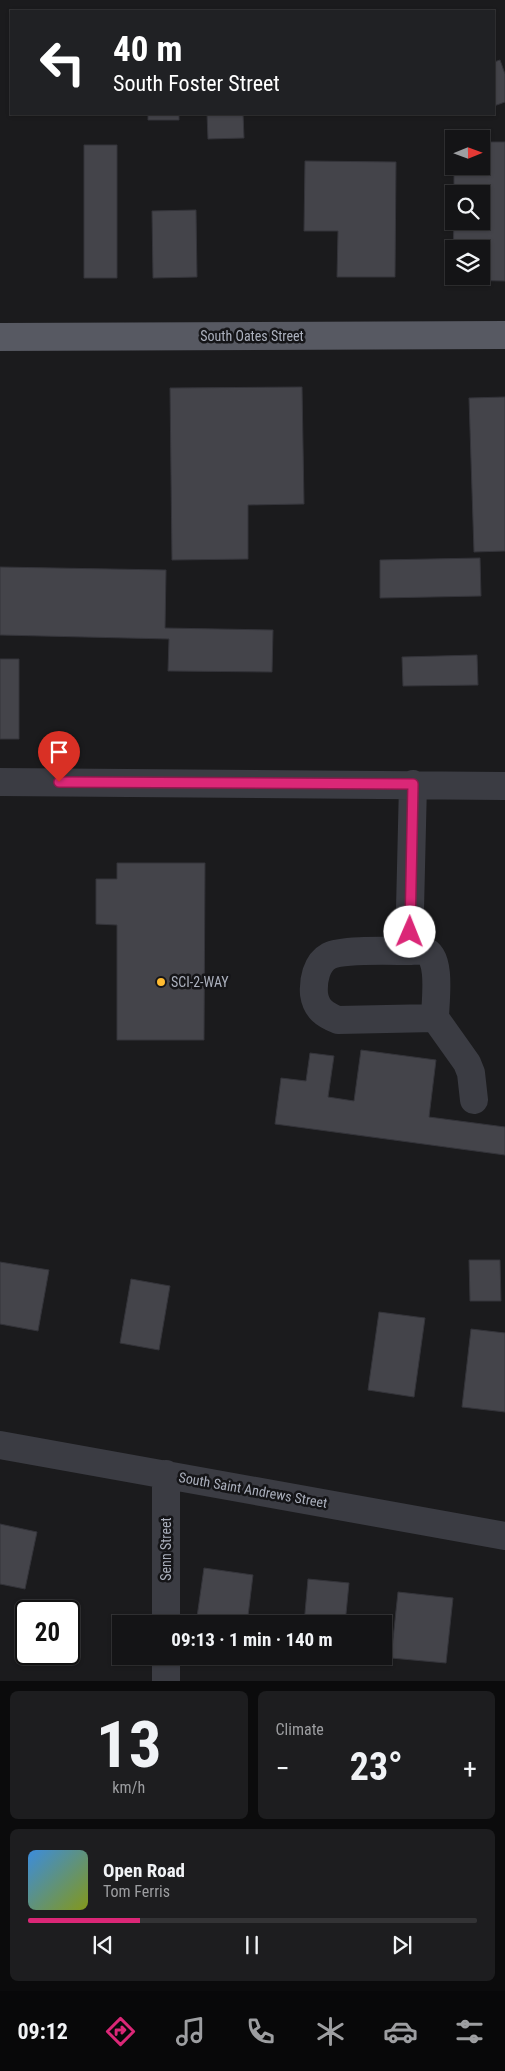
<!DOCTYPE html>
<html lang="en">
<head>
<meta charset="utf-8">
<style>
	body { margin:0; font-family:"Roboto Condensed",sans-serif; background:#1d1d1f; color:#f1f3f6; height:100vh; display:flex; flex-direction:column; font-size:19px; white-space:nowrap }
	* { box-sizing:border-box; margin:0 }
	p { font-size:16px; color:#9d9ea1 }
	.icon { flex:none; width:28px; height:28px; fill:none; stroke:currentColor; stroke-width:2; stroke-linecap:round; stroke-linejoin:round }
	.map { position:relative; height:1681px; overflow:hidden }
	.panel { display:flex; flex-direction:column; gap:10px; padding:10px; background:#0b0b0c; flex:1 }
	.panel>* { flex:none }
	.hud { position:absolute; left:10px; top:10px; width:485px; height:105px; border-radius:0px; box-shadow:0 1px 4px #0004,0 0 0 1px #333335; background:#202124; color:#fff; overflow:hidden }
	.needle { width:32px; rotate:89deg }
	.fabs { position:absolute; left:445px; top:130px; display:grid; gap:10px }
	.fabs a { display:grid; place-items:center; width:45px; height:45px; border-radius:0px; background:#141416; box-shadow:0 1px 4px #0004,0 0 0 1px #333335; font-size:25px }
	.speed { position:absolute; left:15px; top:1600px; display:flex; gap:10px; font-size:25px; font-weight:700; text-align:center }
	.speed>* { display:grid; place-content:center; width:65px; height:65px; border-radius:50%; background:#141416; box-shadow:0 1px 4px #0004,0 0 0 1px #333335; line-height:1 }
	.speed .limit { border:2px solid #111; border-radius:8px; background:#fff; color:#111 }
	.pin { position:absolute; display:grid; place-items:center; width:42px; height:42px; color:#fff; margin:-51px -21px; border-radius:50% 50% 50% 0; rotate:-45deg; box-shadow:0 0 5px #0007 }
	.pin .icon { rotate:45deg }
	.me { position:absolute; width:55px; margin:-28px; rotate:1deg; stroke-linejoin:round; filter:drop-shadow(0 0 4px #0008) }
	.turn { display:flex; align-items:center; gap:18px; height:105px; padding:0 20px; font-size:22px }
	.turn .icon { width:65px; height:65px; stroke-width:2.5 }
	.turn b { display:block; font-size:35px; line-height:42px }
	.big { font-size:38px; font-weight:700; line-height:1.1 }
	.panel .widget { flex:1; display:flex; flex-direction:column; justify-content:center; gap:8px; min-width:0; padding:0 18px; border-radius:8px; background:#1d1d1f }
	.panel .dial { align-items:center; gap:0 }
	.dial b { font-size:65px; line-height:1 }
	.song { display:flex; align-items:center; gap:15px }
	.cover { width:60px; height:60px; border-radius:8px; background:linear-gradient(135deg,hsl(210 70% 55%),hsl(70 70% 35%)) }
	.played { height:5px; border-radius:2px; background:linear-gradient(90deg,#db2777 25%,#333335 25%) }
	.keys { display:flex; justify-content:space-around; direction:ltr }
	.heat { display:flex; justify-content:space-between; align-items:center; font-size:28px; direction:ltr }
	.panel .tiles { flex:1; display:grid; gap:10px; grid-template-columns:1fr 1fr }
	.widget:last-child { grid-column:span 2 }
	.trip { position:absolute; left:112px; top:1615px; width:280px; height:50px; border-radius:0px; background:#141416; box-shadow:0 1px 4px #0004,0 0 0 1px #333335; font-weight:700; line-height:50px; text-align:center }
	.tabs { display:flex; height:80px; justify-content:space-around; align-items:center; background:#080809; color:#9d9ea1 }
	.tabs .icon { width:35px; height:35px }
	.tabs .current { color:#db2777 }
	.tabs b { font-size:22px; color:#f1f3f6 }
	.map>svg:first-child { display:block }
	.building { fill:#44444a; stroke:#34343a; fill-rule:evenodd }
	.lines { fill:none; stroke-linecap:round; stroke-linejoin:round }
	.minor { stroke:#3b3c43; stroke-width:28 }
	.major { stroke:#575962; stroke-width:28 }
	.route-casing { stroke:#8e194d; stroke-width:12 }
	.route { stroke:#db2777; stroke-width:9 }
	.poi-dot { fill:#ffbb31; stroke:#151518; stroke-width:2 }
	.labels { text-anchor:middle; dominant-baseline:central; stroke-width:5; stroke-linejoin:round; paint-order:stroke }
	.street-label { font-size:14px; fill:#acb1be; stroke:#151518 }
	.poi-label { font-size:14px; fill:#acb1be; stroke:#151518; text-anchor:start }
</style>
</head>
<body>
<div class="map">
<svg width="505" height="1681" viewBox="0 0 505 1681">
	<rect width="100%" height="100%" fill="#1b1b1d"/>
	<path class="building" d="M500 60 505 74V102L494 106V62Z
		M148 114H179V120H148Z
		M207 114H243L244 138 208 139Z
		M481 142H505V281L453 280 454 207V221H481V194H454V166H481ZM454 249H481V276H454Z
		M84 145H117V278H84Z
		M305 161 396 162 395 277H337L338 231H304Z
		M196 210 197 277 153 278 152 211Z
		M302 387 304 504 248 505V559L172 560 170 388Z
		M505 397V551L474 552 469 398Z
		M480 558 481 596 380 598V560Z
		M0 567 166 570 165 628 273 630 272 672 168 671 169 639 0 635Z
		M477 655 478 685 403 686 402 657Z
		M0 659H19V739H0Z
		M117 863H205L204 1040H117V925L96 924V879H117Z
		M361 1050 436 1060 429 1117 505 1127V1155L275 1124 281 1078 306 1081 310 1053 334 1056 328 1097 354 1101Z
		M469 1260H500L501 1301H470Z
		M0 1262 49 1270 38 1331 0 1324Z
		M131 1279 170 1286 159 1350 120 1343Z
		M379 1312 425 1318 414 1397 368 1390Z
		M471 1329 505 1333V1412L462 1407Z
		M0 1524 37 1532 25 1589 0 1584Z
		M204 1568 253 1575 247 1624H196Z
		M308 1579 349 1583 345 1624H304Z
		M398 1592 453 1598 446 1663 391 1658Z"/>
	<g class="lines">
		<path class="minor" d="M0 782 505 786
			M409 951C413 951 421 950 425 951 442 957 435 1003 435 1018L338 1020C325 1015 316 1009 314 994 313 981 316 963 329 956 342 949 391 951 409 951Z
			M409 951 413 784
			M435 1018 467 1063 471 1073 474 1100
			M0 1445 505 1536
			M166 1624V1474
			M166 1681V1656"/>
		<path class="major" d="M0 337 505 335"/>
	</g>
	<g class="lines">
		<defs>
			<path id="route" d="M59 782 413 784 410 932"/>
		</defs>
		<use href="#route" class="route-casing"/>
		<use href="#route" class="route"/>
	</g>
	<circle class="poi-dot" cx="161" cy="982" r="5"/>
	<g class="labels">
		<g class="street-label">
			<text x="252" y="336">South Oates Street</text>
			<text transform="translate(253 1490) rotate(10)">South Saint Andrews Street</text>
			<text transform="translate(166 1549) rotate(-90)">Senn Street</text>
		</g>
		<g class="poi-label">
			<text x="171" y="982">SCI-2-WAY</text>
		</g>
	</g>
</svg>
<div class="fabs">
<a><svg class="needle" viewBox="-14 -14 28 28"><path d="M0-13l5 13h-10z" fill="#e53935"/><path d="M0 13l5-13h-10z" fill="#9d9ea1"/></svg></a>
<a><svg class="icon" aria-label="search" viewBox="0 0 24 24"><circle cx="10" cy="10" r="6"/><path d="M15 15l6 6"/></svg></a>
<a><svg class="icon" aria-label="layers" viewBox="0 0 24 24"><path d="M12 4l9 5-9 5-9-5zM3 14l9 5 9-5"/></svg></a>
</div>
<div class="speed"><div class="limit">20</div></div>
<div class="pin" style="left:59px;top:782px;background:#d93025"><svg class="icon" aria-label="arrive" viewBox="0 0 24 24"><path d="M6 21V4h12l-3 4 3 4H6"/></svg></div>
<svg class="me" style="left:410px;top:932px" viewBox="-20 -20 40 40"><circle r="19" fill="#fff"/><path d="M0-13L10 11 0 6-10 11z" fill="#db2777"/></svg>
<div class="trip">09:13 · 1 min · 140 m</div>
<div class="hud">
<div class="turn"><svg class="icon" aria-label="left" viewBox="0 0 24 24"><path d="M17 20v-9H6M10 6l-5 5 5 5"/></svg><div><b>40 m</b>South Foster Street</div></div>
</div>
</div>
<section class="panel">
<div class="tiles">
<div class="widget dial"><b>13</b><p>km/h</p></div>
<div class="widget"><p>Climate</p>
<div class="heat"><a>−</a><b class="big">23°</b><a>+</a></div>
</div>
<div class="widget">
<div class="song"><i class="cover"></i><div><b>Open Road</b><p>Tom Ferris</p></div></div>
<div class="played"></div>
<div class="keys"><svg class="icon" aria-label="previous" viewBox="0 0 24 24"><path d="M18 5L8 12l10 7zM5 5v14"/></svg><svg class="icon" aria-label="pause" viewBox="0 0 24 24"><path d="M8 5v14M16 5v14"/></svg><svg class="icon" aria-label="next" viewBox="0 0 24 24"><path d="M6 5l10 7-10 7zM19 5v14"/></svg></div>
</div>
</div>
</section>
<nav class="tabs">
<b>09:12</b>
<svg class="icon current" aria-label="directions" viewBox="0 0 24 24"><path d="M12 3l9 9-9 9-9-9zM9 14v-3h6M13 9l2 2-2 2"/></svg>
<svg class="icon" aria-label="music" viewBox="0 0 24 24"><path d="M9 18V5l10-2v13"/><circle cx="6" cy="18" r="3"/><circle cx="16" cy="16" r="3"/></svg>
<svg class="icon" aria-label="phone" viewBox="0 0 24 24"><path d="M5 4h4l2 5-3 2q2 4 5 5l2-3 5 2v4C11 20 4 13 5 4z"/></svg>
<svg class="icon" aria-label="climate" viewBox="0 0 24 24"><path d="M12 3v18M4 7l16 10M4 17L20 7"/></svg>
<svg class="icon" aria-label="car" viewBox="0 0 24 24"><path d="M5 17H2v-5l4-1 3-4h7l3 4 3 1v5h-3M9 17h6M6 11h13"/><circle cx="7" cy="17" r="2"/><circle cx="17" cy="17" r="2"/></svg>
<svg class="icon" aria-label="filters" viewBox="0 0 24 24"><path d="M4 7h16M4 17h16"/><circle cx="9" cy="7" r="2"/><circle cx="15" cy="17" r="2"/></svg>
</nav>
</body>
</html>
